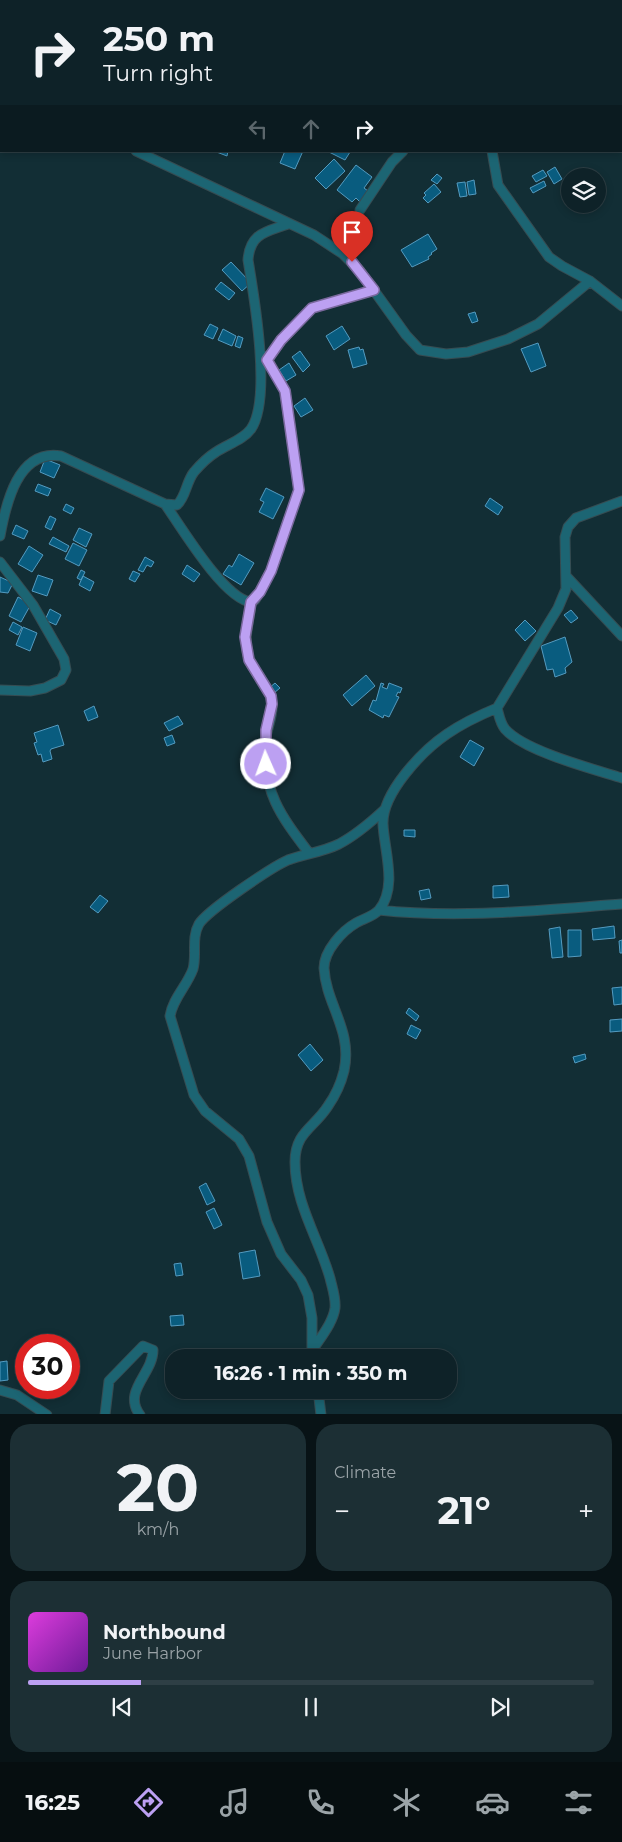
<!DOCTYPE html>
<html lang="en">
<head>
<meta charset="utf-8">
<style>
	body { margin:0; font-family:Montserrat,sans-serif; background:#1c2f34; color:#f1f3f6; height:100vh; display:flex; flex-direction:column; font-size:19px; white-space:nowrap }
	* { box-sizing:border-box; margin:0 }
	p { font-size:16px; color:#9ba4a8 }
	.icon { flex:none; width:28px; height:28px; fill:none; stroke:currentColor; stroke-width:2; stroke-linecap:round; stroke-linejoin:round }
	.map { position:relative; height:1414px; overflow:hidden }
	.side { display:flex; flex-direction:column; gap:10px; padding:10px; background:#081316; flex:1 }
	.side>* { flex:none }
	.banner { position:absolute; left:0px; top:0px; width:622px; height:152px; box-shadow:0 2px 8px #0003,0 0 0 1px #2e3f45; background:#0e2228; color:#f1f3f6; overflow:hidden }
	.fabs { position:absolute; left:561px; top:168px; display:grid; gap:10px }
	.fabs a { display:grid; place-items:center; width:45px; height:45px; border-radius:50%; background:#0e2228; box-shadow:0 2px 8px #0003,0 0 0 1px #2e3f45; font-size:25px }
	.speed { position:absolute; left:15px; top:1334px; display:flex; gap:10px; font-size:25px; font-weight:700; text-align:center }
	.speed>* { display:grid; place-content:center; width:65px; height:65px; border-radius:50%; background:#0e2228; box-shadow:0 2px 8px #0003,0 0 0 1px #2e3f45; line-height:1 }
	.speed .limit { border:8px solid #d22; background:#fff; color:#111 }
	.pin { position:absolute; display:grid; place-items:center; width:42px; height:42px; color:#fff; margin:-51px -21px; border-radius:50% 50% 50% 0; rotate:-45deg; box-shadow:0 0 5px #0007 }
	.pin .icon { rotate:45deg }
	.me { position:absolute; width:55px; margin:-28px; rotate:358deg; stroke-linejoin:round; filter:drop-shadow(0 0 4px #0008) }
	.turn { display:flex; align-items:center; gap:18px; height:105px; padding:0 20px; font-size:22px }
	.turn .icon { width:65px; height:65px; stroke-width:2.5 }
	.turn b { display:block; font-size:35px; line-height:42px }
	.lanes { display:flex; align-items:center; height:48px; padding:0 20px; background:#0003; justify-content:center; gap:25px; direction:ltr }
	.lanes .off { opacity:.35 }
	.big { font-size:38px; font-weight:700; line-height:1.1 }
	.side .widget { flex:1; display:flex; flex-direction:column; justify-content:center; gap:8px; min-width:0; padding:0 18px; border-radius:20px; background:#1c2f34 }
	.side .dial { align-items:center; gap:0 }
	.dial b { font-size:65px; line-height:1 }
	.song { display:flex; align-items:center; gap:15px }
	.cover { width:60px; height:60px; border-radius:8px; background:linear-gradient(135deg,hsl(300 70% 55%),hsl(280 70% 35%)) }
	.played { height:5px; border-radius:2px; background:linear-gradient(90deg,#bca0f2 20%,#2e3f45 20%) }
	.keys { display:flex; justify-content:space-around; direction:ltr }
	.heat { display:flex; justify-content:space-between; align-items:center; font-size:28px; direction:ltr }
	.side .tiles { flex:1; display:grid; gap:10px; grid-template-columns:1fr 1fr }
	.widget:last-child { grid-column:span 2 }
	.trip { position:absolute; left:165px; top:1349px; width:292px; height:50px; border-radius:20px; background:#0e2228; box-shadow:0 2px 8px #0003,0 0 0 1px #2e3f45; font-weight:700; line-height:50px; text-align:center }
	.dock { display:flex; height:80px; justify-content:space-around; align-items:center; background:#060e10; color:#9ba4a8 }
	.dock .icon { width:35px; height:35px }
	.dock .current { color:#bca0f2 }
	.dock b { font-size:22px; color:#f1f3f6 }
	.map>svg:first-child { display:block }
	.building { fill:#095c7f; stroke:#549bc0 }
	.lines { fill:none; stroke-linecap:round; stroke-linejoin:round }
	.minor-casing { stroke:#364c52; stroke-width:11 }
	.minor { stroke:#1c6573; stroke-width:9 }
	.rail-casing { stroke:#7c969d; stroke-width:5 }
	.rail { stroke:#00161c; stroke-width:3; stroke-dasharray:9; stroke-linecap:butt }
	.route-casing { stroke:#7a689d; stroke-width:12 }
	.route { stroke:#bca0f2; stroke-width:9 }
</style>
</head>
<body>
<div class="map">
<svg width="622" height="1415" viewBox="0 0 622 1415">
	<rect width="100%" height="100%" fill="#122e35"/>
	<path class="building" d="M214 151H228L227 156Z
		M285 151H303L295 169 280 163Z
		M327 151H347L350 152 345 160Z
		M334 159 345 171 326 189 315 178Z
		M356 165 372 177 364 188 368 191 360 202 356 198 352 202 337 190Z
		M555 167 562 179 554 184 547 172Z
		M543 170 547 176 536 182 532 176Z
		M437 174 442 178 437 184 431 180Z
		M474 180 476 194 469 195 467 182Z
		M544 181 546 186 533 193 530 188Z
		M465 182 467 196 460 197 457 183Z
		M434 184 441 192 428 203 423 198 426 195 424 193Z
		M428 234 437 249 431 253 432 254 428 257 429 259 412 267 401 250Z
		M231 262 251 283 242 291 222 270Z
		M221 282 235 293 229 300 215 289Z
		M475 312 478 321 472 323 468 314Z
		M210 324 218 328 213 339 204 335Z
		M342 326 350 339 334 350 326 336Z
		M223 329 236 336 232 346 218 340Z
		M238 336 243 338 240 348 235 346Z
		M538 343 546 366 531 372 521 349Z
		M359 347 360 350 363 349 367 364 353 368 348 350Z
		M300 351 310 365 303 372 292 357Z
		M289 363 296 375 286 381 279 370Z
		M305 398 313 410 301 417 294 406Z
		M45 459 60 465 54 478 40 472Z
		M38 484 51 489 48 496 35 491Z
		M266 488 284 497 273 519 259 512 264 502 260 500Z
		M490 498 503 507 498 515 485 506Z
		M66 504 74 508 71 514 63 510Z
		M50 516 56 519 51 530 45 527Z
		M16 525 28 531 24 539 12 534Z
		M79 528 92 534 86 547 73 540Z
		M53 537 69 546 66 552 49 544Z
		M73 543 87 550 79 566 65 559Z
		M29 546 43 555 32 572 18 564Z
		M239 554 254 563 241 585 223 574 229 565 232 567Z
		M145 557 154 562 151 567 147 565 143 572 138 570Z
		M187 565 200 574 194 582 182 574Z
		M81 570 85 572 81 580 77 578Z
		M133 571 140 574 135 582 129 579Z
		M38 575 53 580 47 596 32 591Z
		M83 576 94 582 90 591 79 585Z
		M0 577 13 583 8 593 0 592Z
		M18 597 31 604 21 622 9 616Z
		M50 609 61 615 56 625 45 620Z
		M571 610 578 618 571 623 564 615Z
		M525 620 536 631 525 641 515 630Z
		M13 622 22 627 18 635 9 630Z
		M23 627 37 633 30 651 16 645Z
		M565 637 572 662 565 668 566 673 555 677 553 669 547 670 541 646Z
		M366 675 375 686 352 706 343 695Z
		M275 683 280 688 274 693 269 688Z
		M381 683 384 684 382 687 387 689 389 683 402 688 400 693 398 692 396 696 399 697 389 717 384 715 383 718 369 710 373 700 376 701Z
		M94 706 98 717 88 721 84 711Z
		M178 716 183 724 169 731 164 723Z
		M58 725 64 745 51 749 50 751 52 759 43 762 41 754 38 755 34 743 37 742 34 733Z
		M172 735 175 743 167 746 164 738Z
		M470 740 484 748 474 766 460 757Z
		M260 775 262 781 253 785 251 779Z
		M404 830H415V837L404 836Z
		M508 885 509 897 493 898V886Z
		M429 889 431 898 421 900 419 891Z
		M100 895 108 901 98 913 90 907Z
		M614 926 615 938 593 940 592 929Z
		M560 927 563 957 552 958 549 929Z
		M568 930H581V956L568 957Z
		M622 940V953H620L619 941Z
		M622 987V1004L614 1005 612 988Z
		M409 1008 419 1016 416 1021 406 1013Z
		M622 1019V1031L610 1032V1020Z
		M411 1025 421 1030 416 1039 407 1034Z
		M310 1044 323 1060 311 1071 298 1055Z
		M585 1054 586 1059 575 1063 573 1057Z
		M206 1183 215 1201 207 1205 199 1187Z
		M214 1208 222 1225 214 1229 206 1212Z
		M255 1250 260 1276 243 1279 239 1253Z
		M181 1263 183 1275 176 1276 174 1264Z
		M183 1315 184 1325 171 1326 170 1316Z
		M7 1361 8 1380 0 1381V1362Z"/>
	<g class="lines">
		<defs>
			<path id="minor" d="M459 0 460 1
				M563 0 564 1
				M0 16 1 17
				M621 58H622
				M136 151 314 235 343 254 360 271 406 335 420 350 446 354 468 352 508 339 538 324 590 281
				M492 151 498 185 549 257 562 266 590 281 622 306
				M360 210 392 162 403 151
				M267 360 281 341 312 308 374 290
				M622 501 576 518 568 527 565 537 566 589 558 608 497 708C499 715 500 723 505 729 524 751 593 769 622 778
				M165 504C181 527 224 599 251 602L255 600 271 571 299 490 285 391 267 360 261 354
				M0 536C6 503 18 449 61 456L165 504 177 505C186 497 186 482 194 472 200 465 208 457 216 452 228 444 243 440 251 429 272 399 254 296 248 260 250 233 266 232 288 224
				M0 562 33 605 64 659 66 670 61 680 45 688 30 691 0 690
				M567 577 622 636
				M251 602C250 622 242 638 249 659 254 674 270 686 272 702 274 715 266 730 265 743 263 793 281 816 309 853
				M379 910C460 919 541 910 622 904
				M312 1351C320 1338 333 1323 335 1308 336 1298 332 1287 330 1278 319 1239 295 1204 295 1162 295 1132 314 1128 328 1106 335 1096 341 1083 344 1071 353 1030 326 1005 324 968 324 951 342 931 356 923 363 919 374 916 379 910 398 887 384 850 383 824 382 793 422 751 447 734 463 723 480 715 497 708
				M312 1358V1318L308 1295 301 1280 281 1254 267 1222 249 1156 239 1139 205 1111 194 1095 170 1016C173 998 187 986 193 969 197 955 191 938 199 924 208 910 272 867 288 860 304 854 323 852 339 844 356 835 370 823 384 810
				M0 1390 17 1395 47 1415
				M318 1390 321 1415
				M105 1415 109 1381 143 1346 153 1350C153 1374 122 1391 140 1415"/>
		</defs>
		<use href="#minor" class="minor-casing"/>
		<use href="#minor" class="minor"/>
		<defs>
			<path id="rail" d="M520 0 521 1
				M621 105 622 106"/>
		</defs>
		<use href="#rail" class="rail-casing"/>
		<use href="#rail" class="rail"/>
	</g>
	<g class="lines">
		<defs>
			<path id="route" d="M266 764V730L272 704 271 696 249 660 245 637 251 602 260 592 271 571 299 490 285 391 267 360 281 340 312 308 374 290 352 262"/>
		</defs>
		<use href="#route" class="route-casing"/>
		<use href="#route" class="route"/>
	</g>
</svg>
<div class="fabs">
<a><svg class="icon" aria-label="layers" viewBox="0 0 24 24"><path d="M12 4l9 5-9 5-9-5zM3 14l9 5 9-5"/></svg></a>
</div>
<div class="speed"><div class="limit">30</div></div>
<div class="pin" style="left:352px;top:262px;background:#d93025"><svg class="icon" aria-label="arrive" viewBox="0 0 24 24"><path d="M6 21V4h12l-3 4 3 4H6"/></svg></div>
<svg class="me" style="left:266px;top:764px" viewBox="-20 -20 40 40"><circle r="17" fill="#bca0f2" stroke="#fff" stroke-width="3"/><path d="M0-11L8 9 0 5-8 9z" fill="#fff"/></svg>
<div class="trip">16:26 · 1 min · 350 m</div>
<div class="banner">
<div class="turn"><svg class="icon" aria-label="right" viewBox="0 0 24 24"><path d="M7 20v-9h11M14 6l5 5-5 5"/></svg><div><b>250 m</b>Turn right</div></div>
<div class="lanes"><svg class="icon off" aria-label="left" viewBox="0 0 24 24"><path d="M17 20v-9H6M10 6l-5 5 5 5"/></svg><svg class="icon off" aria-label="ahead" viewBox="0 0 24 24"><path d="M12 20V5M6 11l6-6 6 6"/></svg><svg class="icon" aria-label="right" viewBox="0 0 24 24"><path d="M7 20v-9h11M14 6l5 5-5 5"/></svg></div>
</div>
</div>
<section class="side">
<div class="tiles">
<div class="widget dial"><b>20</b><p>km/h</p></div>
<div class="widget"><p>Climate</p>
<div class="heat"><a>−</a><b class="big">21°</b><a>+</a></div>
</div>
<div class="widget">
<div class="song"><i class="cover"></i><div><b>Northbound</b><p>June Harbor</p></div></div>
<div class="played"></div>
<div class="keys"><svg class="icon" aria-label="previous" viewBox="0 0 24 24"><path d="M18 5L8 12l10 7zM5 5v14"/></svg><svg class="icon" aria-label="pause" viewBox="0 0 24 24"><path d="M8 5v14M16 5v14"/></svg><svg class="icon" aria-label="next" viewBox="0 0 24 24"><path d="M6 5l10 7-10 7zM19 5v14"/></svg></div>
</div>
</div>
</section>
<nav class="dock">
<b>16:25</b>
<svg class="icon current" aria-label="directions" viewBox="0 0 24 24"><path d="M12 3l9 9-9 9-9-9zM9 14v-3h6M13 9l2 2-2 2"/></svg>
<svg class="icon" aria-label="music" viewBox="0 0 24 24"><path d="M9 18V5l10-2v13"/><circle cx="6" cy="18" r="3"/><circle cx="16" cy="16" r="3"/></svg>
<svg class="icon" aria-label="phone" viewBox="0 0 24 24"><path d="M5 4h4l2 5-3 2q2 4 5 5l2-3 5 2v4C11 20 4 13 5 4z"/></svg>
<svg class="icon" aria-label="climate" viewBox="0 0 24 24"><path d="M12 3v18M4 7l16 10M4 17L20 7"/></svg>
<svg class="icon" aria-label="car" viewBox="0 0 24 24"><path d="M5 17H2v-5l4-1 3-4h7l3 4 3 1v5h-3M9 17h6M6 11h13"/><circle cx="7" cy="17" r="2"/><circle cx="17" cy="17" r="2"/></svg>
<svg class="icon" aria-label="filters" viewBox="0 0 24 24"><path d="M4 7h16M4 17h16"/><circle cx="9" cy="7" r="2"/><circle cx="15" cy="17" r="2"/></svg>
</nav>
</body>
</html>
